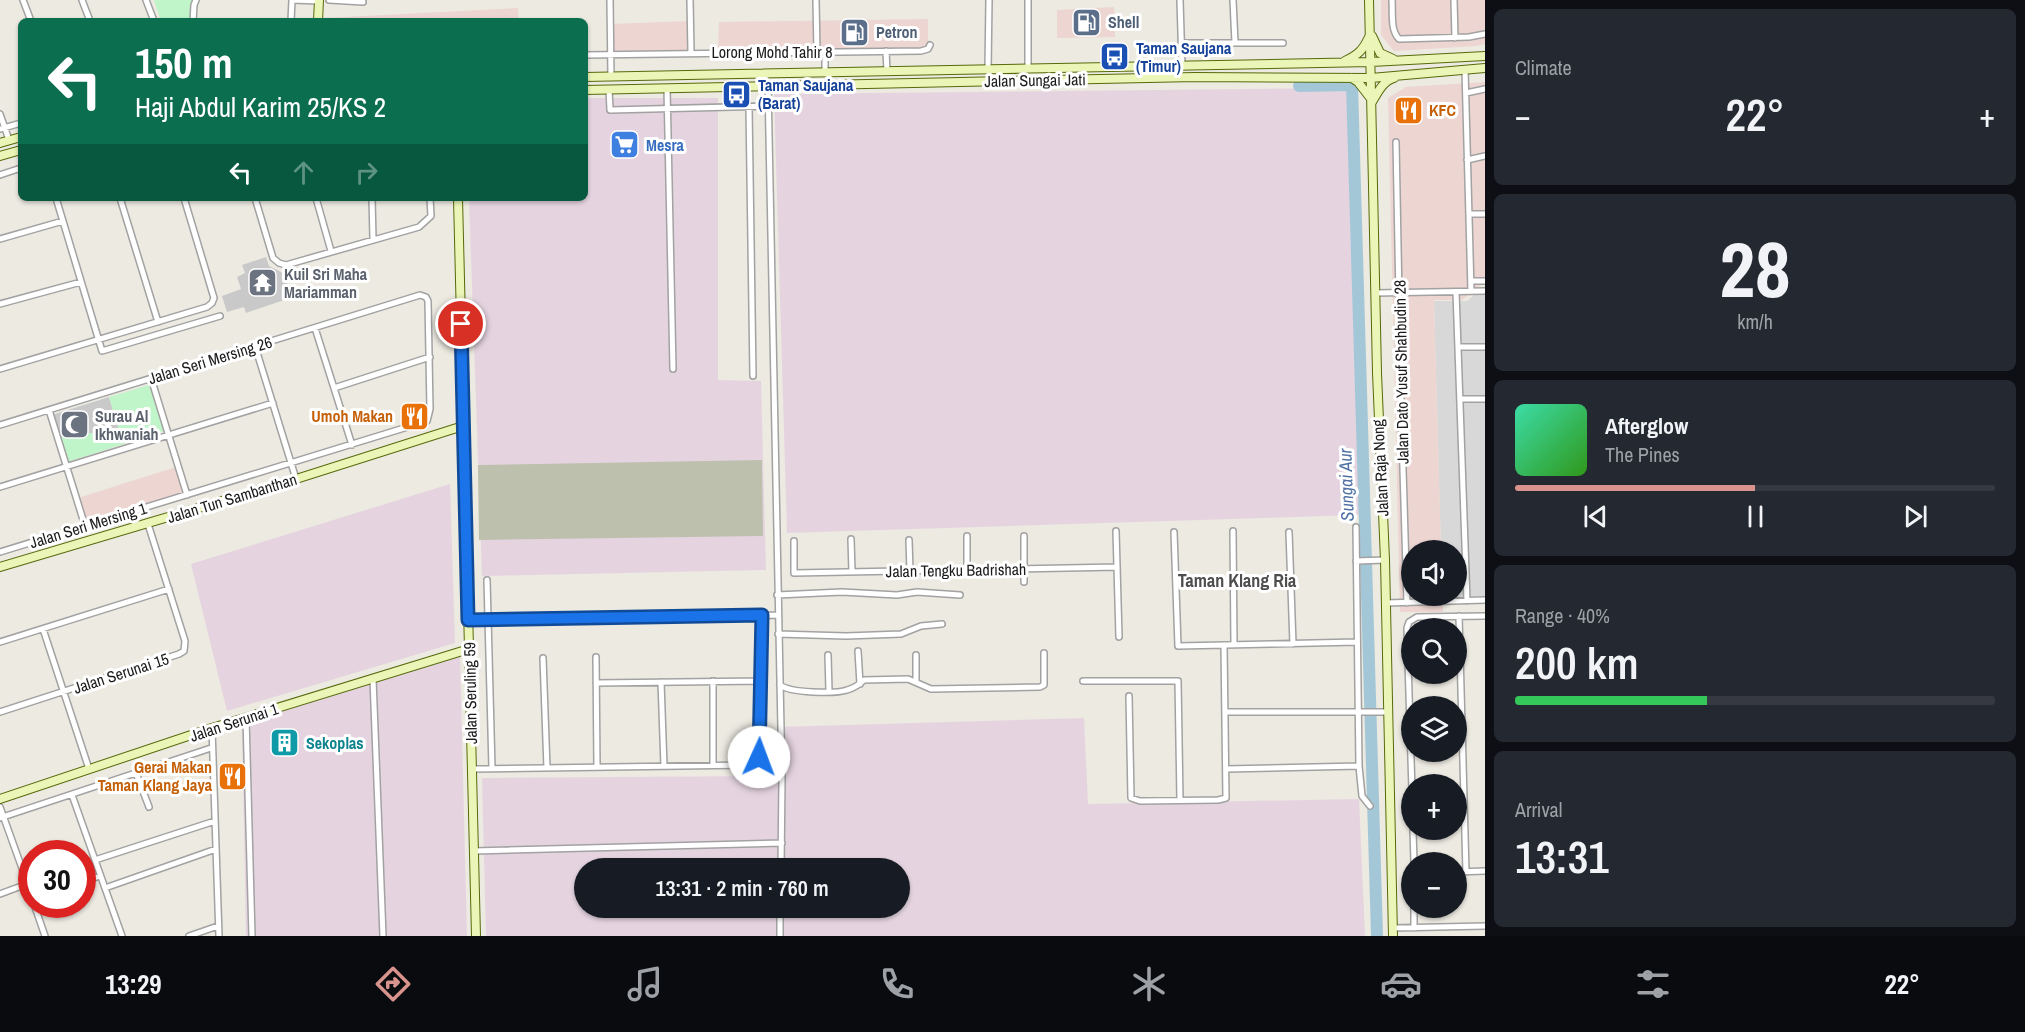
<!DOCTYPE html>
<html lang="en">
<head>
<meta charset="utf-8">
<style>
	body { margin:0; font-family:"Archivo Narrow",sans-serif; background:#242831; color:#f1f3f6; height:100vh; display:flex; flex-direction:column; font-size:22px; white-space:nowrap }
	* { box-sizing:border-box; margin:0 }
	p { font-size:20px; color:#9ea1a6 }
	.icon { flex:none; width:33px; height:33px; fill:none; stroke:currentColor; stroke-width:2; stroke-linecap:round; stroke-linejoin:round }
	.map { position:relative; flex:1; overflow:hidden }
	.sheet { display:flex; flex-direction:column; gap:9px; padding:9px; background:#0d0f14; width:540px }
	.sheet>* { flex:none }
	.guide { position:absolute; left:18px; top:18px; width:570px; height:183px; border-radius:9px; box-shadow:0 2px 4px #0004; background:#0b6e4f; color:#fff; overflow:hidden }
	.controls { position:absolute; left:1401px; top:540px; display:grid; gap:12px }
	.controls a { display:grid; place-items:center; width:66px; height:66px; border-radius:50%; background:#171b24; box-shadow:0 2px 4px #0004; font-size:30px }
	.speed { position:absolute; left:18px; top:840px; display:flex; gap:12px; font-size:30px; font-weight:700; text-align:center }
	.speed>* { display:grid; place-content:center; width:78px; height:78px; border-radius:50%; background:#171b24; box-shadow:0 2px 4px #0004; line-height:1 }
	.speed .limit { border:9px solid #d22; background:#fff; color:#111 }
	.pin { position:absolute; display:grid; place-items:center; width:51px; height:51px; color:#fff; margin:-26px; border:3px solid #fff; border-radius:50%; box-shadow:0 2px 6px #0007 }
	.me { position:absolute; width:66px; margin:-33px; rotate:2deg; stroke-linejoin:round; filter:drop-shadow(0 0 4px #0008) }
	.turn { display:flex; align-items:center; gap:21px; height:126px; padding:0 18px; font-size:27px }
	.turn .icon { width:78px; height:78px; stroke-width:2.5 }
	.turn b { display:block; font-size:42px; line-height:51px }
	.lanes { display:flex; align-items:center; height:57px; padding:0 18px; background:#0003; justify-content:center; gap:30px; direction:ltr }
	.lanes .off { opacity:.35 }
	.big { font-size:45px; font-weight:600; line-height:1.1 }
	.sheet .tile { flex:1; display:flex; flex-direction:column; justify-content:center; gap:9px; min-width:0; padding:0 21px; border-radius:9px; background:#242831 }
	.sheet .dial { align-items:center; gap:0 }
	.dial b { font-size:78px; line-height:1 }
	.song { display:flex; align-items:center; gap:18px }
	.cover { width:72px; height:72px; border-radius:9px; background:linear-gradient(135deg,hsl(160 70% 55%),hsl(110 70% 35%)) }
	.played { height:6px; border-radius:3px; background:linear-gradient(90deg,#d8938d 50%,#363941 50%) }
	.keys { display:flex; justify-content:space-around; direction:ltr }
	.heat { display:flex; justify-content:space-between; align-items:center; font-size:33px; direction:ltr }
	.charge { height:9px; border-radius:4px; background:linear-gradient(90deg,#34c759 40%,#363941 0) }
	.trip { position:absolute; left:574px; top:858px; width:336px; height:60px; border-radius:30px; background:#171b24; box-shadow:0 2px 4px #0004; font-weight:600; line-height:60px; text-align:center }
	.menu { display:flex; height:96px; justify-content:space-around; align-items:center; background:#090b0e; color:#9ea1a6 }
	.menu .icon { width:42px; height:42px }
	.menu .active { color:#d8938d }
	.menu b { font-size:27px; color:#f1f3f6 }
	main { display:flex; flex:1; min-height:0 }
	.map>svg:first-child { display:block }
	.residential { fill:#d9d8d8 }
	.commercial { fill:#edd5d1 }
	.industrial { fill:#e5d4e0; fill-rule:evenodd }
	.religious { fill:#c9c9c9 }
	.construction { fill:#bec0ae }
	.park { fill:#c0f5c9 }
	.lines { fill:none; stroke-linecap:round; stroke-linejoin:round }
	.river { stroke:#a4c7d8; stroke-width:12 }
	.street-casing { stroke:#a2a2a2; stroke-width:8 }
	.secondary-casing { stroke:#566a0b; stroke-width:10 }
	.street { stroke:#fff; stroke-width:5 }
	.secondary { stroke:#ebf5b7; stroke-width:8 }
	.route-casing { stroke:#114b97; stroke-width:15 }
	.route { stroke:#1a73e8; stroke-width:10 }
	.labels { text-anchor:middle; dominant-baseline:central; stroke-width:6; stroke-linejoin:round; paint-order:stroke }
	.service-label { font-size:16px; font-weight:bold; fill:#4e5e75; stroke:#fff; text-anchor:start }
	.transit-label { font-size:16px; font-weight:bold; fill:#164399; stroke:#fff; text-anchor:start }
	.street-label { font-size:16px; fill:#1b1b1b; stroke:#fff }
	.food-label { font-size:16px; font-weight:bold; fill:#c56008; stroke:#fff; text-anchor:end }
	.shop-label { font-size:16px; font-weight:bold; fill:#366cbe; stroke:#fff; text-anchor:start }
	.worship-label { font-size:16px; font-weight:bold; fill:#5b616d; stroke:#fff; text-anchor:start }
	.culture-label { font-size:16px; font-weight:bold; fill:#0d838f; stroke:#fff; text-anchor:start }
	.water-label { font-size:18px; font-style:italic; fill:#4f71a4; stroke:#fff }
	.neighbourhood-label { font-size:18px; font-weight:bold; fill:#4e4e4e; stroke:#fff }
</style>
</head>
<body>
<main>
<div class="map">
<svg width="1485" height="936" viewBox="0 0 1485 936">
	<rect width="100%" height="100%" fill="#eceae1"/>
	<path class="residential" d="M1481 289H1485V596L1443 598V596H1456V550H1441L1434 301H1467Z"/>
	<path class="commercial" d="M1381 0H1485V44L1476 46 1394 51 1381 35Z
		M1114 7 1115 37 1057 38V10Z
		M518 8 519 21H326V18Z
		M928 19V45L923 48 718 50 719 22Z
		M689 21V50L613 51 612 24Z
		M1485 82V285H1481L1462 300H1434L1441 550H1412V596H1443V612H1400L1388 98 1406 87Z
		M176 467 184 494 87 523 78 498Z"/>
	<path class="industrial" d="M1350 88 1359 515 787 533 774 94Z
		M585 98H718V380L761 381 766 570 482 576 469 198H585Z
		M450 484 455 643 227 711 191 564Z
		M460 656 467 936H246L242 723Z
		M1084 718 1088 804 1359 799 1365 936H486L482 778 777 776V727ZM585 868H900V908H585Z"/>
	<path class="religious" d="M266 257 269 266 283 273 293 297 246 313 244 307 227 312 222 296 241 289 237 277 245 273 242 265Z
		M109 397 119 430 59 437 52 415Z"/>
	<path class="construction" d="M762 460 763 536 479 540 478 465Z"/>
	<path class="park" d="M154 0H192L191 21H161Z
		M149 385 164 431 67 462 59 437 119 430 109 397Z"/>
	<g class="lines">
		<path class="river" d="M1299 86 1352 85 1377 936"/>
		<defs>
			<path id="street" d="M23 0 31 21
				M82 0 90 21
				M146 0 154 21
				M292 0 319 1
				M329 0 363 2
				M610 0 611 77
				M690 0 691 53
				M816 0 817 52
				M1028 0V69
				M1180 0 1182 66
				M1233 0 1235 43
				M1392 0C1393 13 1390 30 1399 39L1469 37 1485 34
				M1454 0 1455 38
				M193 21 194 5 196 0
				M291 21 292 0
				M1181 43H1283
				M886 51 887 71
				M585 55 921 51 928 49 930 45
				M988 69 989 0
				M1465 70 1471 291
				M825 72V52
				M768 86 782 779 781 868
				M667 88 673 369
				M609 89 610 110 769 106
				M1466 93 1485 89
				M749 107 753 376
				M0 114 9 140
				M0 129 21 123
				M1396 142 1401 402 1407 603
				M1467 160 1485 156
				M0 175 21 168
				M56 198 102 351 220 316
				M120 198 158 322
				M255 198 273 258 279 263 286 265 419 227 431 216 430 198
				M316 198 331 251
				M372 198 373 239
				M1469 214H1485
				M0 239 63 221
				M1471 281H1485
				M1456 292 1467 601
				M1376 293 1485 291
				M0 304 81 282
				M315 328 352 445
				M255 346 296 479
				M1458 347H1485
				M0 369 207 307 212 303 214 298 184 198
				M151 378 187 495
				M334 388 430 357
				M1460 399H1485
				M49 410 85 526
				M0 425 420 295 426 297 428 301 430 409 427 421 0 552
				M0 487 273 403
				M1356 527 1359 766 1362 796 1370 806
				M1116 531 1119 637
				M1233 531 1234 645
				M1174 532 1178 646 1357 642
				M1289 532 1293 644
				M967 536V569
				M851 539 852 572
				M909 540 910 571
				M794 541V573L1117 567
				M1356 561 1385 560
				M487 580 492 768
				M1024 582V536
				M777 595 842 592 897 595 917 592 960 595
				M1386 603 1485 600
				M1459 616 1466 872
				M468 620 778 615
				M43 629 89 769
				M778 634 846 636 901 634 921 626 942 624
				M0 642 169 589
				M858 651 860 684
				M828 655 829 691
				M596 657 597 767
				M543 658 547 768
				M373 679 383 936
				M713 681V765
				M916 681V655
				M1083 681H1178L1180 800
				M661 682 664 766
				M596 683 761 681
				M780 685C790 693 835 694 847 690 854 688 859 685 864 680L908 679 931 689 1040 687 1044 685V653
				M1129 696 1131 798 1140 801 1218 800 1226 798 1224 645
				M0 712 179 654 184 651 185 641 148 524
				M1225 712H1387
				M246 718 252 936
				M212 728 219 936
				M472 769 749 765 756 763 759 757 762 615
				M1226 769 1359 766
				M136 773 149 807
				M1412 791 1407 628 1409 622 1417 617 1485 616
				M72 795 122 936
				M0 807 32 896
				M0 818 211 748
				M1413 830 1414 862
				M474 851 782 843
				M95 860 215 821
				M1456 872 1485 871
				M82 882 100 876
				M105 888 216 849
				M0 894 27 884
				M34 904 45 936
				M1392 928 1485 926
				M1414 928V908
				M189 936 218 926
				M780 936V908"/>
			<path id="secondary" d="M1369 0 1377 373 1385 560 1393 936
				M318 21 319 0
				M1372 36 1380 53 1393 59
				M1345 61C1358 55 1363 50 1369 37
				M585 77 1371 62 1485 56
				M1352 78 1358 82 1372 100
				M585 90 1195 77 1371 78 1485 68
				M1372 102C1378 92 1383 81 1394 78
				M0 143 21 137
				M0 156 21 150
				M458 198 476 936
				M0 567 296 479 463 426
				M0 799 212 728 469 649"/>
		</defs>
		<use href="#street" class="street-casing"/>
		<use href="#secondary" class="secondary-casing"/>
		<use href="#street" class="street"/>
		<use href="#secondary" class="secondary"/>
	</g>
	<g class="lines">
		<defs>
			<path id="route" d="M461 324 468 620 762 615 759 757"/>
		</defs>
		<use href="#route" class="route-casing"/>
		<use href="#route" class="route"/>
	</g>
	<defs>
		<symbol id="fuel-square" viewBox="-11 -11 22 22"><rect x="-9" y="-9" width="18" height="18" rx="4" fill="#5c6f8a" stroke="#fff"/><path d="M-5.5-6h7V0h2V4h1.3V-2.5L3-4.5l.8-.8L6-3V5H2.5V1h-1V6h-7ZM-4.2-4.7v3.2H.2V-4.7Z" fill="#fff"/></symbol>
		<symbol id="bus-square" viewBox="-11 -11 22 22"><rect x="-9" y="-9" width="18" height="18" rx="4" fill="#1a4fb4" stroke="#fff"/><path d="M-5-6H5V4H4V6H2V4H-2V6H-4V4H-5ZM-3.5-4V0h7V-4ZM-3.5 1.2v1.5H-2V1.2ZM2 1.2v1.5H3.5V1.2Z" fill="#fff"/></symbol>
		<symbol id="restaurant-square" viewBox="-11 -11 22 22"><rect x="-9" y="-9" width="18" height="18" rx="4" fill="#e8710a" stroke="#fff"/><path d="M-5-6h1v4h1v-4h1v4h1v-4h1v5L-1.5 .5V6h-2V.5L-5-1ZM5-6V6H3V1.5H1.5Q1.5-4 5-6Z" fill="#fff"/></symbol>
		<symbol id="supermarket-square" viewBox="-11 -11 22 22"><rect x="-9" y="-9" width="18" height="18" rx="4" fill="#3f7fe0" stroke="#fff"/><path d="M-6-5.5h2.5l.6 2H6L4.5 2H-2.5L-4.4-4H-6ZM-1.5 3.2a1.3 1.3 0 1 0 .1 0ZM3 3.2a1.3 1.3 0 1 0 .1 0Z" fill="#fff"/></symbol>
		<symbol id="temple-square" viewBox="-11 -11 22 22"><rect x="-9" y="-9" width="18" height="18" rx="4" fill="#6b7280" stroke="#fff"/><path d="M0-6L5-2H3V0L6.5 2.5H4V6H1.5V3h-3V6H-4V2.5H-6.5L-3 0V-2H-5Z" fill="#fff"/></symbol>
		<symbol id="mosque-square" viewBox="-11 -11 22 22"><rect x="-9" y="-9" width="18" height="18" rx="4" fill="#6b7280" stroke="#fff"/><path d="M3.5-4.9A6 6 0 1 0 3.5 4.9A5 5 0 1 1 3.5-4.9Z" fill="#fff"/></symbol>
		<symbol id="building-square" viewBox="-11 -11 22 22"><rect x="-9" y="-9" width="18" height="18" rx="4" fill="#0f9aa8" stroke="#fff"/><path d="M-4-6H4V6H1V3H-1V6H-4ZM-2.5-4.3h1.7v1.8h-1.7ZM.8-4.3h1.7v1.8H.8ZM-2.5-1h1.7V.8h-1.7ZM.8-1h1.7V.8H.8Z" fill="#fff"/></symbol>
	</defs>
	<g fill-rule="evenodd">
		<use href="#fuel-square" x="1070" y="6" width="33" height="33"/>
		<use href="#fuel-square" x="838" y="16" width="33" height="33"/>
		<use href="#bus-square" x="1098" y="40" width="33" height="33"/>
		<use href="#bus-square" x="720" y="78" width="33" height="33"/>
		<use href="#restaurant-square" x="1392" y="94" width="33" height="33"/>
		<use href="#supermarket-square" x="608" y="128" width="33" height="33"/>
		<use href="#temple-square" x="246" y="266" width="33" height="33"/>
		<use href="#restaurant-square" x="398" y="400" width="33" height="33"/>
		<use href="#mosque-square" x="58" y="408" width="33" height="33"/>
		<use href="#building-square" x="268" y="726" width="33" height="33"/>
		<use href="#restaurant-square" x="216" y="760" width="33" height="33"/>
	</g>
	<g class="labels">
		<g class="service-label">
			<text x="1108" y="22">Shell</text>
			<text x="876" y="32">Petron</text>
		</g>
		<g class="transit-label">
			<text x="1136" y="48">Taman Saujana<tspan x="1136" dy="18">(Timur)</tspan></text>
			<text x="758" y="85">Taman Saujana<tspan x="758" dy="18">(Barat)</tspan></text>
		</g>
		<g class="street-label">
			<text x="772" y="52">Lorong Mohd Tahir 8</text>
			<text transform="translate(1035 80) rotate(-1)">Jalan Sungai Jati</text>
			<text transform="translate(210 360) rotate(-17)">Jalan Seri Mersing 26</text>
			<text transform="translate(1401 372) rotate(-91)">Jalan Dato Yusuf Shahbudin 28</text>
			<text transform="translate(1380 468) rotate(-93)">Jalan Raja Nong</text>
			<text transform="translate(232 498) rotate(-17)">Jalan Tun Sambanthan</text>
			<text transform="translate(88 525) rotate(-17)">Jalan Seri Mersing 1</text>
			<text transform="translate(956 570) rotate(-1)">Jalan Tengku Badrishah</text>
			<text transform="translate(121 673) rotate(-18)">Jalan Serunai 15</text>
			<text transform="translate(470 693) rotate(-91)">Jalan Seruling 59</text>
			<text transform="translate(234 722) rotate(-18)">Jalan Serunai 1</text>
		</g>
		<g class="food-label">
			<text x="1429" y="110" text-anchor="start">KFC</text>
			<text x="393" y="416">Umoh Makan</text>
			<text x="212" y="767">Gerai Makan<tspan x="212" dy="18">Taman Klang Jaya</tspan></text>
		</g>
		<g class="shop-label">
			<text x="646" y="145">Mesra</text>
		</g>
		<g class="worship-label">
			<text x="284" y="274">Kuil Sri Maha<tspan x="284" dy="18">Mariamman</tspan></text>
			<text x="95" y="416">Surau Al<tspan x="95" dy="18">Ikhwaniah</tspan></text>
		</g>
		<g class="culture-label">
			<text x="306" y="743">Sekoplas</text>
		</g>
		<g class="water-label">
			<text transform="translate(1346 485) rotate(-92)">Sungai Aur</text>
		</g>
		<g class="neighbourhood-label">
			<text x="1237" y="580">Taman Klang Ria</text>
		</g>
	</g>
</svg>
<div class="controls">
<a><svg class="icon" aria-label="sound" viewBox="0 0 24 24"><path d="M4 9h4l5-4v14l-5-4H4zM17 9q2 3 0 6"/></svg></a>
<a><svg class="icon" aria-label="search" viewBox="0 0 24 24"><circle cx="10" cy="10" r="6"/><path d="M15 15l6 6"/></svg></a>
<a><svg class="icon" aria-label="layers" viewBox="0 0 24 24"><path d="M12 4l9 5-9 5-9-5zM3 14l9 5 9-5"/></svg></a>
<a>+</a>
<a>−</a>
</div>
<div class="speed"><div class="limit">30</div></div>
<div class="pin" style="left:461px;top:324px;background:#d93025"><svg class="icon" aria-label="arrive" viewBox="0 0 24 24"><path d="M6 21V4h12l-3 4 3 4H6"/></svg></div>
<svg class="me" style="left:759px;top:757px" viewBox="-20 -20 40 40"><circle r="19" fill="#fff"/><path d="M0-13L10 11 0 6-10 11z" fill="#1a73e8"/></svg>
<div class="trip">13:31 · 2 min · 760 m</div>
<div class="guide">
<div class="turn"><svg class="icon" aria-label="left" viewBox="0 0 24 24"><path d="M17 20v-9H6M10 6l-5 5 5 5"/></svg><div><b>150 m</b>Haji Abdul Karim 25/KS 2</div></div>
<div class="lanes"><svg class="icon" aria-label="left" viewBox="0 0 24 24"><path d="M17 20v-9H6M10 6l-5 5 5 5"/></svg><svg class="icon off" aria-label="ahead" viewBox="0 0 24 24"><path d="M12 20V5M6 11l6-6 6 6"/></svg><svg class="icon off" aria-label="right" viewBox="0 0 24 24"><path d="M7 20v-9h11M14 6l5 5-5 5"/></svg></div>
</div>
</div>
<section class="sheet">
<div class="tile"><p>Climate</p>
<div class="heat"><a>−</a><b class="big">22°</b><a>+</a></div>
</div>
<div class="tile dial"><b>28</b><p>km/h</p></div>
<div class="tile">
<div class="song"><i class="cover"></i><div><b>Afterglow</b><p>The Pines</p></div></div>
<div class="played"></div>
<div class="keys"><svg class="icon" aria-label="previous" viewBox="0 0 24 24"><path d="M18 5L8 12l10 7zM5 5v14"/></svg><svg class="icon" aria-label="pause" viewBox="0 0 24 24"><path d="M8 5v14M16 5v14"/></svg><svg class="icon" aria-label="next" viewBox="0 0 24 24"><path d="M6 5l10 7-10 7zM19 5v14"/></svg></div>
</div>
<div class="tile"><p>Range · 40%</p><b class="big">200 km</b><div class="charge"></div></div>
<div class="tile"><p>Arrival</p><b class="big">13:31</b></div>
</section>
</main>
<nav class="menu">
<b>13:29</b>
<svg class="icon active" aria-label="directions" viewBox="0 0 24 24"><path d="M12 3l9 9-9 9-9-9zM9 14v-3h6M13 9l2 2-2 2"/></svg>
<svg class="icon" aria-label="music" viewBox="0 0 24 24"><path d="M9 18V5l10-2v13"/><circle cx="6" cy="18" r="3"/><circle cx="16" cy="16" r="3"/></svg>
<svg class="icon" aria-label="phone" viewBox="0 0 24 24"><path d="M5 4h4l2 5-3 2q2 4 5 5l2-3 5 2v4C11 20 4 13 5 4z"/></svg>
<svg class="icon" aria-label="climate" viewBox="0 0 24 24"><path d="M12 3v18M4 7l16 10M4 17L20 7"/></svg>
<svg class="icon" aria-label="car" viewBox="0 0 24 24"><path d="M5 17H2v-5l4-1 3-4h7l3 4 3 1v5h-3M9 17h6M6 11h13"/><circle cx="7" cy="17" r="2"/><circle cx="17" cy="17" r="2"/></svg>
<svg class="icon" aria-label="filters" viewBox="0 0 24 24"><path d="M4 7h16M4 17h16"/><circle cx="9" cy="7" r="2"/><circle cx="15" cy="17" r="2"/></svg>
<b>22°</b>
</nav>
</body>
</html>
